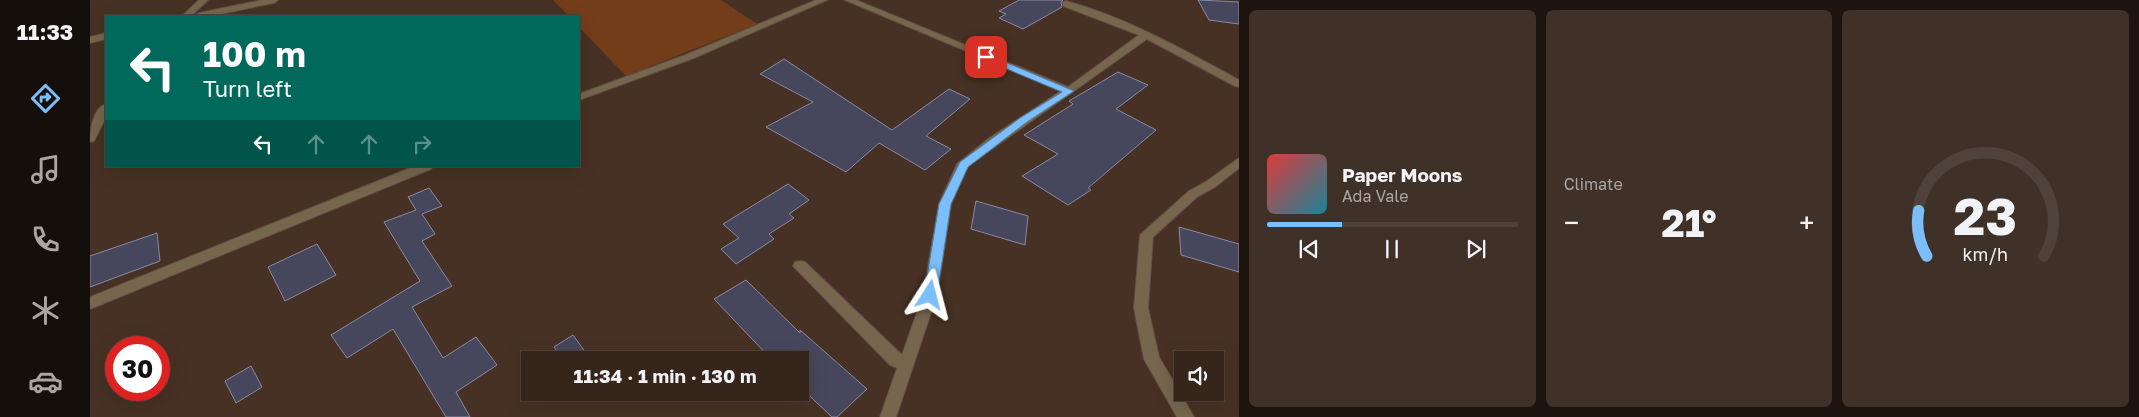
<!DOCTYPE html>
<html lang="en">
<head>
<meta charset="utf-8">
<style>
	body { margin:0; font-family:"Golos Text",sans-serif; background:#403128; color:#f1f3f6; height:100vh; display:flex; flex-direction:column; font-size:19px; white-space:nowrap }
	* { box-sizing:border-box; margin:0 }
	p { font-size:16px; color:#aaa5a3 }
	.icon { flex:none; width:28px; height:28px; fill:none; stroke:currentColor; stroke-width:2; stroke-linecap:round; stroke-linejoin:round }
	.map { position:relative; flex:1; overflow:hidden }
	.sheet { display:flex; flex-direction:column; gap:10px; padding:10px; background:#1d140f; width:900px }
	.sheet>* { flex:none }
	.banner { position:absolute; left:15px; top:15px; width:475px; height:152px; border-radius:0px; box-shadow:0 5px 20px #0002,0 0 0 1px #4f423a; background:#00695c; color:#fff; overflow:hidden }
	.buttons { position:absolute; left:1084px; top:351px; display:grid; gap:10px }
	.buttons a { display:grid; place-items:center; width:50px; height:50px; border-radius:0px; background:#35251b; box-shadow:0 5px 20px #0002,0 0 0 1px #4f423a; font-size:25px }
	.speed { position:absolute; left:15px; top:336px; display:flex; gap:10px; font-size:25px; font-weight:700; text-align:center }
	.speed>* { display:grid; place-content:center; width:65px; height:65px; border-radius:50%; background:#35251b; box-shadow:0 5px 20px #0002,0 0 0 1px #4f423a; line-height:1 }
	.speed .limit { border:8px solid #d22; background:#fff; color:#111 }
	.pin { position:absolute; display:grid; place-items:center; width:42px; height:42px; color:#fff; margin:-21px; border-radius:10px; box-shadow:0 2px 8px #0006 }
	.me { position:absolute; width:55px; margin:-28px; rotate:9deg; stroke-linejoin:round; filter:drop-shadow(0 0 4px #0008) }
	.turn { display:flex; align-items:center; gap:18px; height:105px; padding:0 15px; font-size:22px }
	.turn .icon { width:65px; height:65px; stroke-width:2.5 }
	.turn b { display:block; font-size:35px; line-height:42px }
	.lanes { display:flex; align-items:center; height:48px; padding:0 15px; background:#0003; justify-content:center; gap:25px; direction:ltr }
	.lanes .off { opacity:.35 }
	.big { font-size:38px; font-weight:700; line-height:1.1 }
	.sheet .widget { flex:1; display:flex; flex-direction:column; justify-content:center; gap:8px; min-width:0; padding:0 18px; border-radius:8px; background:#403128 }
	.sheet .dial { align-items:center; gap:0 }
	.dial svg { height:130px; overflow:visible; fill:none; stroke:#4f423a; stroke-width:7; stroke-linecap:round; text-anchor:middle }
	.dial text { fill:#f1f3f6; stroke:none }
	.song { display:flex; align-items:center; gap:15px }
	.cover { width:60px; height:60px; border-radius:8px; background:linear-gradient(135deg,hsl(0 70% 55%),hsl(190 70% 35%)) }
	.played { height:5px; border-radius:2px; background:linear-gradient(90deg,#7cbef9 30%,#4f423a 30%) }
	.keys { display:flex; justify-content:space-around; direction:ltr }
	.heat { display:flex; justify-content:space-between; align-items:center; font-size:28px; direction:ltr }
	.sheet .tiles { flex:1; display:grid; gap:10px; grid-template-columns:repeat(3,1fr) }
	.trip { position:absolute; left:431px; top:351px; width:288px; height:50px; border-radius:0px; background:#35251b; box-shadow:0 5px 20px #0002,0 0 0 1px #4f423a; font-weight:700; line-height:50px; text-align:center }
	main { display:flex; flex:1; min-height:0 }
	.tabs { display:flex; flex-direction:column; width:90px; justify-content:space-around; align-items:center; background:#150f0b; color:#aaa5a3 }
	.tabs .icon { width:35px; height:35px }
	.tabs .current { color:#7cbef9 }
	.tabs b { font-size:22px; color:#f1f3f6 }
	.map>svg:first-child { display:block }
	.green { fill:#743d19 }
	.building { fill:#46465d; stroke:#898aa3 }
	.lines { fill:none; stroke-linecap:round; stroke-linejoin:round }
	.minor-casing { stroke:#624d41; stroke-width:2 }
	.minor { fill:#77664e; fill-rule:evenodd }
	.route { fill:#7cbef9; stroke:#517ca2 }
</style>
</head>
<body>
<main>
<nav class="tabs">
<b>11:33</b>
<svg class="icon current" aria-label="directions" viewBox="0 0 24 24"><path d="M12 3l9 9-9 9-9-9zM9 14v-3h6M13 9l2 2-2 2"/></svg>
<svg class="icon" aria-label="music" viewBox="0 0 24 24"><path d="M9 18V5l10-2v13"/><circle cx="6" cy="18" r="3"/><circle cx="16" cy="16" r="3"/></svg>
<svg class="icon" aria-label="phone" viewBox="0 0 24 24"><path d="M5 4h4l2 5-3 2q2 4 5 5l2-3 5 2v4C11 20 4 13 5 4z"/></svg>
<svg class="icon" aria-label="climate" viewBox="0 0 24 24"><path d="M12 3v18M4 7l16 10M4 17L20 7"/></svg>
<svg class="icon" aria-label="car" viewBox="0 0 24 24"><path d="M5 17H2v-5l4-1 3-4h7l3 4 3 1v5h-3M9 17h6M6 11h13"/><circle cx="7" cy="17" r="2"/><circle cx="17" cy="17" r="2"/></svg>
</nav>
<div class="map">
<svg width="1149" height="417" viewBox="0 0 1149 417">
	<rect width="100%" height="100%" fill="#473124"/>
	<path class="green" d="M463 0H631L667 24 536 76 489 27V16H479Z"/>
	<path class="building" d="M929 0H973L971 2 972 7 933 29 909 18 916 14 909 11Z
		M1108 0 1149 2V24L1119 20Z
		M694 59 802 130 859 89 880 99 836 136 861 149 835 170 789 143 756 172 676 127 723 102 670 74Z
		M1028 72 1058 85 1026 109 1066 130 998 188 1001 190 978 205 932 176 968 154 934 135 983 104 979 101Z
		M698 184 719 200 699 214 704 218 679 234 684 239 646 264 631 249 649 238 633 224Z
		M339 188 352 206 332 214 345 234 332 241 362 286 322 307 353 358 386 337 407 365 366 392 380 417H356L303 329 257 358 241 335 330 281 294 222 326 210 318 197Z
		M886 201 938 216 935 245 881 229Z
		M1089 227 1149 244V272L1091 255Z
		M67 233 70 261 0 287V256Z
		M227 244 246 275 195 301 178 267Z
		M656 280 710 333V330L777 389 747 417H742L710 387V360H682L624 299Z
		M483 335 501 360H473L464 347Z
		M161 366 172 387 146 403 135 381Z"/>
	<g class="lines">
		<defs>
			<path id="minor" d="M109 0H118L101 16H92Z
				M172 0H188L184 3 120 16H105L109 13Z
				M726 0H737L604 58 489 100V94L598 54Z
				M755 0H766L978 87 1049 35 973 6V2L976 1C1038 18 1094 50 1149 80V87L1145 86 1057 39 878 166 861 204 847 295 806 417H790L807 368 800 365 703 266 705 262 710 261 715 262 812 355 833 295 849 204 867 164 898 139 971 91Z
				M16 33V39L0 43V37Z
				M16 104V117L4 141 0 142C0 130 3 108 16 104Z
				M1149 158V168L1125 187 1107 197 1063 237 1058 308 1069 357 1104 417H1087L1054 359 1044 308 1050 235 1099 191 1117 181Z
				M325 166H343L341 169 0 309V297Z"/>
		</defs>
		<use href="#minor" class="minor-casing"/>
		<use href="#minor" class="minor"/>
	</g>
	<path class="route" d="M896 54 984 91 937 122 878 167 861 204 847 295 845 299 840 300 836 299 834 295 849 204 870 162 930 118 972 92 893 59V55Z"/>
</svg>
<div class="buttons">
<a><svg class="icon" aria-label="sound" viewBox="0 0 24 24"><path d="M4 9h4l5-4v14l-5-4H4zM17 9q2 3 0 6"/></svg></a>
</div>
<div class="speed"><div class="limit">30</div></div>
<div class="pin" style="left:896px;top:57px;background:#d93025"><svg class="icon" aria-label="arrive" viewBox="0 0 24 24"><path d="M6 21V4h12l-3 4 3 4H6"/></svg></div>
<svg class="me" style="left:840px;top:295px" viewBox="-20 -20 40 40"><path d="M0-17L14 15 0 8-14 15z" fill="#7cbef9" stroke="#fff" stroke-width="4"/></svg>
<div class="trip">11:34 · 1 min · 130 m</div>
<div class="banner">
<div class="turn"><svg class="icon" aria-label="left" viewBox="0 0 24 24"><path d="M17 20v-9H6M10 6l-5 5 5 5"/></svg><div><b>100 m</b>Turn left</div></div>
<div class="lanes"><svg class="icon" aria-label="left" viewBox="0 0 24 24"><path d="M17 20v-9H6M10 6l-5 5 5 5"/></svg><svg class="icon off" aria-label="ahead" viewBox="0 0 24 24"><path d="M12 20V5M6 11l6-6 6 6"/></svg><svg class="icon off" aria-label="ahead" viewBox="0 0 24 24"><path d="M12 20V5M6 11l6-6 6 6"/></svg><svg class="icon off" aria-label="right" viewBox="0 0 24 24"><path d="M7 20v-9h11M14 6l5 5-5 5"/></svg></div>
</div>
</div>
<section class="sheet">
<div class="tiles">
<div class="widget">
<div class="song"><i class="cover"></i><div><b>Paper Moons</b><p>Ada Vale</p></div></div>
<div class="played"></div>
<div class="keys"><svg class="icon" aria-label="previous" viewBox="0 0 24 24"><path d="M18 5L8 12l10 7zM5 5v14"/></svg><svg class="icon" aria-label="pause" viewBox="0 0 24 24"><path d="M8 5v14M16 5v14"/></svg><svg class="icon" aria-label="next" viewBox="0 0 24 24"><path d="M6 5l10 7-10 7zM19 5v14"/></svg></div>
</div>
<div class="widget"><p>Climate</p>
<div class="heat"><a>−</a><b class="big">21°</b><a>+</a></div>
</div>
<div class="widget dial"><svg viewBox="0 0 100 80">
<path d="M14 69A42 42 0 1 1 86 69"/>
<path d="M14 69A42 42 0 0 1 9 41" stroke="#7cbef9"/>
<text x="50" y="56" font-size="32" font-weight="700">23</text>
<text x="50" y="72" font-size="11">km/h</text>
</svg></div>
</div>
</section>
</main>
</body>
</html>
